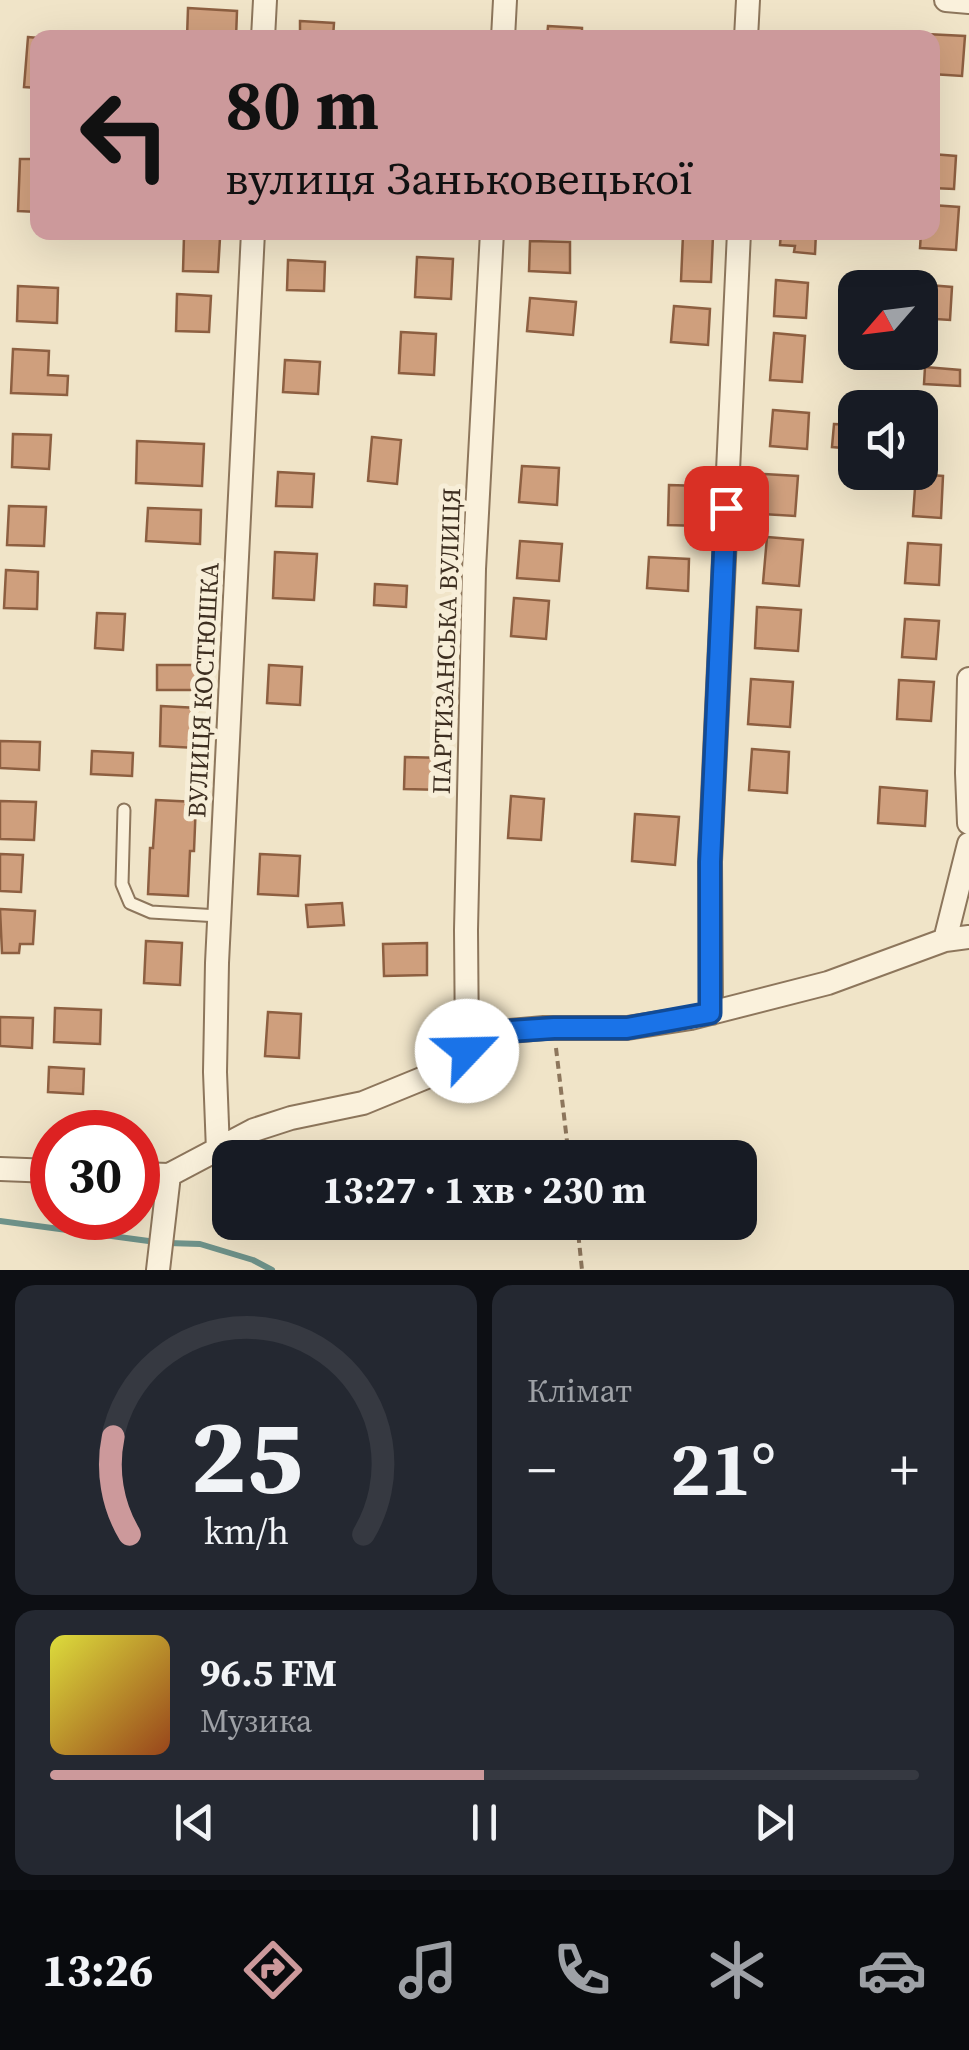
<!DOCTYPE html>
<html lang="uk">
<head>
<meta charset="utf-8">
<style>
	body { margin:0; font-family:"Source Serif 4",serif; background:#242831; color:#f1f3f6; height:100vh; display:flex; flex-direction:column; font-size:38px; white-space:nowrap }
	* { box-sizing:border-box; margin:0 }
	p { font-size:32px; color:#9ea1a6 }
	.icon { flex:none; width:55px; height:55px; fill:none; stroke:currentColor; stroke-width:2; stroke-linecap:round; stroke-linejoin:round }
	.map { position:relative; height:1270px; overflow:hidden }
	.side { display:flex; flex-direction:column; gap:15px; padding:15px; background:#0d0f14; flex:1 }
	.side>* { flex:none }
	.guide { position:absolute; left:30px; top:30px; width:910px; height:210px; border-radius:20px; box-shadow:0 10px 40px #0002; background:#cc999b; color:#111; overflow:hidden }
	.needle { width:65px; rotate:242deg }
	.tools { position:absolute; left:838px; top:270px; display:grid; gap:20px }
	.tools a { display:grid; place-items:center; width:100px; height:100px; border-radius:20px; background:#171b24; box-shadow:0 10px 40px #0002; font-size:50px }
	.speed { position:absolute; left:30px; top:1110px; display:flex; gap:20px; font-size:50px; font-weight:700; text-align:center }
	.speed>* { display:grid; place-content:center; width:130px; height:130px; border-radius:50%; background:#171b24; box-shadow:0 10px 40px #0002; line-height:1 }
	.speed .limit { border:15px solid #d22; background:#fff; color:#111 }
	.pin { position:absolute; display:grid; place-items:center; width:85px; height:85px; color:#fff; margin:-42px; border-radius:20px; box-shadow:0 5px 15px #0006 }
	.me { position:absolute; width:110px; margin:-55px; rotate:66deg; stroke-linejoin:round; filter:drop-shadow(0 0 8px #0008) }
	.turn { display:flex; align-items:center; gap:35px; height:210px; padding:0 30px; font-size:45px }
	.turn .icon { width:130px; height:130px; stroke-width:2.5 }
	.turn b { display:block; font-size:70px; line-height:85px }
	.big { font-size:75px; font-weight:700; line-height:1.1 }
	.side .card { flex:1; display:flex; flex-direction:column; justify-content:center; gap:15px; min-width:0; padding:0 35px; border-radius:20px; background:#242831 }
	.side .dial { align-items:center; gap:0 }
	.dial svg { height:260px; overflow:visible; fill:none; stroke:#363941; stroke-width:7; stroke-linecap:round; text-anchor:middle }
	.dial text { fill:#f1f3f6; stroke:none }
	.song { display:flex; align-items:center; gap:30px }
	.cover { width:120px; height:120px; border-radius:15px; background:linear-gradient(135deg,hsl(60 70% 55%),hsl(20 70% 35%)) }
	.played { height:10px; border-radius:5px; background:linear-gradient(90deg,#cc999b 50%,#363941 50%) }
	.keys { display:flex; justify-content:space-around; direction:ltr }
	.heat { display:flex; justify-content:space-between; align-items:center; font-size:55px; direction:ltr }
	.side .tiles { flex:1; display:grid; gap:15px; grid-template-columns:1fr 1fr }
	.card:last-child { grid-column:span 2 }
	.trip { position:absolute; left:212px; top:1140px; width:545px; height:100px; border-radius:20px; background:#171b24; box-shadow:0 10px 40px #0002; font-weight:700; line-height:100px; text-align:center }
	.menu { display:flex; height:160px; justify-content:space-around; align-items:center; background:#090b0e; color:#9ea1a6 }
	.menu .icon { width:70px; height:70px }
	.menu .active { color:#cc999b }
	.menu b { font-size:45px; color:#f1f3f6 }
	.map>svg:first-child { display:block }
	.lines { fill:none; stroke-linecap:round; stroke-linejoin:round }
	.stream { stroke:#6f938a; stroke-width:6 }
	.building { fill:#cf9f7d; stroke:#8d5f41; stroke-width:2.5 }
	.service-casing { stroke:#8d765c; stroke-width:15 }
	.minor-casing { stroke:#8d765c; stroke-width:26 }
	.path { stroke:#8d765c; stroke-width:4; stroke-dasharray:8 5; stroke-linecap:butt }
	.service { stroke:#faf1dc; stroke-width:11 }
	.minor { stroke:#faf1dc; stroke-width:22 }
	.route-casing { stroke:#114b97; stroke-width:25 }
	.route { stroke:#1a73e8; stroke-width:18 }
	.labels { text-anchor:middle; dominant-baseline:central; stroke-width:10; stroke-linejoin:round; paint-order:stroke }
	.street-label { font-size:25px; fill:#3d2e20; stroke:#f7eed8 }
</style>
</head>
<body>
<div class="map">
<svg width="969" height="1270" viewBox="0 0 969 1270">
	<rect width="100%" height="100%" fill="#f0e4c8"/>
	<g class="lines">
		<path class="stream" d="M0 1221 156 1242
			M168 1243 200 1244 253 1260 272 1270"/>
	</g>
	<path class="building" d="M188 8 237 11 236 38H187Z
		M300 21 334 23 333 38H300Z
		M548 26 582 28V38H547Z
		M926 34 965 36 962 76 932 74V38H926Z
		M28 37 38 38V88L24 87Z
		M932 154 956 156 954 189 932 188Z
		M20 159H38V212L18 211Z
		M932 205 959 207 956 250 920 248 921 232H932Z
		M781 232H816L815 254 794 252 795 246 780 245Z
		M683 235 713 236 711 282 681 281Z
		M184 236 220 238 218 272 183 271Z
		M530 241 570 242V273L529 271Z
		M417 257 453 259 451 299 415 297Z
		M288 260 325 262 324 291 287 290Z
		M776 280 808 283 806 318 774 316Z
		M916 284 952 287 950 320 920 318V288H915Z
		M18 286 58 288 57 323 17 321Z
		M177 294 211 296 209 332 176 331Z
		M530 298 576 302 573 335 527 331Z
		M674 306 710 309 708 345 671 342Z
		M401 332 436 334 434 375 399 373Z
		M774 333 805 336 802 382 770 380Z
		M13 349 49 351 48 375 68 376 67 395 11 393Z
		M285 360 320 362 318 394 283 392Z
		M925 367 960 370V386L924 384Z
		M773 410 809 413 807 449 770 446Z
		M834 424 855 425V449L832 447Z
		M13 434 51 435 49 469 12 467Z
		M372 437 401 440 397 484 368 481Z
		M137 441 204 444 202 486 136 483Z
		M522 466 559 468 557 505 519 502Z
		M278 472 314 474 312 507 276 506Z
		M764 474 798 476 795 516 761 514Z
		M916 474 943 476 941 518 913 516Z
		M669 485 701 486 700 526 668 525Z
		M9 506 46 507 44 546 7 545Z
		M148 508 201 510 200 544 146 541Z
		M767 537 803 540 799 586 763 583Z
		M520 541 562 544 559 581 517 578Z
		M908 543 941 545 939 585 905 583Z
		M275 552 317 554 314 600 273 598Z
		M649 557 689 559 688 591 647 588Z
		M6 570 38 572 37 609 4 608Z
		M375 584 407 586 406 607 374 605Z
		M514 598 549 601 546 639 511 636Z
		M757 607 801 610 798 651 755 648Z
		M97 613 125 614 123 650 95 648Z
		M905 619 939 621 936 659 902 657Z
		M157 665H201L200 690H157Z
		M269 665 302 667 300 705 267 703Z
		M751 679 793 682 790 727 748 724Z
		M899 680 934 682 931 721 897 719Z
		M161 706 198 708 196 748 160 746Z
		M0 741 40 742 39 770 0 768Z
		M752 749 789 752 787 793 749 790Z
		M92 751 133 753 132 776 91 774Z
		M405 757 445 758V790L404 789Z
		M880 787 927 791 925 826 878 823Z
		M511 796 544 799 541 840 508 838Z
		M156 800 196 802 194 851H190L188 896 148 894 150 848H153Z
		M0 801 36 802 34 840 0 839Z
		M635 814 679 817 675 865 632 861Z
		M0 854 23 855 21 892 0 891Z
		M260 854 300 856 298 896 258 894Z
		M342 903 344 925 308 927 306 905Z
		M0 909 35 911 33 944H20L19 953H2Z
		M146 941 182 943 180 985 144 983Z
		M427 943V975L384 976 383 944Z
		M55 1008 101 1010 100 1044 54 1042Z
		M268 1012 301 1014 299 1058 265 1056Z
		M0 1017 33 1018 32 1048 0 1046Z
		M49 1067 84 1069 83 1094 48 1092Z"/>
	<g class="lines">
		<defs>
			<path id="service" d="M124 810 122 884 130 903 151 912 219 916"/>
			<path id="minor" d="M946 0 969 2
				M263 38 265 0
				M503 38 505 0
				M746 38 748 0
				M969 679 967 773 969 823
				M945 940 969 844
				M711 1013 710 862 739 232
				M467 1051 466 930 474 569 492 232
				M218 1151 215 1072 217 963 253 232
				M0 1169 52 1171
				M138 1174 169 1175 254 1130 291 1118 363 1103 429 1076 467 1051 510 1031 544 1028H627L691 1018 828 983 945 940 969 937
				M158 1270 169 1175"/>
		</defs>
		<use href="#service" class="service-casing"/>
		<use href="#minor" class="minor-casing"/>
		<path class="path" d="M556 1048 569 1158
			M577 1222 582 1270"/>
		<use href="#service" class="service"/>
		<use href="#minor" class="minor"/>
	</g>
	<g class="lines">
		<defs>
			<path id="route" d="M467 1051 510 1031 554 1028H627L710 1013V862L726 508"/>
		</defs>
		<use href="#route" class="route-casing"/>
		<use href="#route" class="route"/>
	</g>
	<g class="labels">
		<g class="street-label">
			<text transform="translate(446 641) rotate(-88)">ПАРТИЗАНСЬКА ВУЛИЦЯ</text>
			<text transform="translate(203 690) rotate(-87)">ВУЛИЦЯ КОСТЮШКА</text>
		</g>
	</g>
</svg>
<div class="tools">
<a><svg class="needle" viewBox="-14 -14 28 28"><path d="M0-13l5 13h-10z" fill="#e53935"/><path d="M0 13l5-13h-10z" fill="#9ea1a6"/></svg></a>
<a><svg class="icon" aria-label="sound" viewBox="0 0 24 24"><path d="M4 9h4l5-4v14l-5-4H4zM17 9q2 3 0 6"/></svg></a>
</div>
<div class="speed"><div class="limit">30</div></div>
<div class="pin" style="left:726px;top:508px;background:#d93025"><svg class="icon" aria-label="arrive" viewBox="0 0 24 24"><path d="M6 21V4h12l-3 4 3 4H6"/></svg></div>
<svg class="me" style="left:467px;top:1051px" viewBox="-20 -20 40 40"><circle r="19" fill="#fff"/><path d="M0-13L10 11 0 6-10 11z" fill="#1a73e8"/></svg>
<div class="trip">13:27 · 1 хв · 230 m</div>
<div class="guide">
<div class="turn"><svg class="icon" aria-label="left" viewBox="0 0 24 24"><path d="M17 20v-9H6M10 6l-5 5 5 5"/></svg><div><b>80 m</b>вулиця Заньковецької</div></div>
</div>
</div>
<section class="side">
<div class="tiles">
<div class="card dial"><svg viewBox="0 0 100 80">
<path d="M14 69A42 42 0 1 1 86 69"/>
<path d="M14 69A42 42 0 0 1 9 39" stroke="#cc999b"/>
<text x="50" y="56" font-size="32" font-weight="700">25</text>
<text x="50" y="72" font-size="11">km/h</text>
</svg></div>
<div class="card"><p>Клімат</p>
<div class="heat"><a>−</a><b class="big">21°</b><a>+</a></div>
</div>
<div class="card">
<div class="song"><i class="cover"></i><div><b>96.5 FM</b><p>Музика</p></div></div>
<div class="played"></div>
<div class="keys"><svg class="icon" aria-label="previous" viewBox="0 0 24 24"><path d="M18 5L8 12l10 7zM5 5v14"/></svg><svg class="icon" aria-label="pause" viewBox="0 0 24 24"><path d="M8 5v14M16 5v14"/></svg><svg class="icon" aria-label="next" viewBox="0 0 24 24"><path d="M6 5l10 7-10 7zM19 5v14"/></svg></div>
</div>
</div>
</section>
<nav class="menu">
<b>13:26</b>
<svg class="icon active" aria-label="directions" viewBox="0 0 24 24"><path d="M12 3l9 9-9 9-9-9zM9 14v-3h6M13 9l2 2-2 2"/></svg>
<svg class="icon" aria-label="music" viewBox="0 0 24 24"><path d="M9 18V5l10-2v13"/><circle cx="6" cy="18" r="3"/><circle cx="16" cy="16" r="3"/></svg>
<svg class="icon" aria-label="phone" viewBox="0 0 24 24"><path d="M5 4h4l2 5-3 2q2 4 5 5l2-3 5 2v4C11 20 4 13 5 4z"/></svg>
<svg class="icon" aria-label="climate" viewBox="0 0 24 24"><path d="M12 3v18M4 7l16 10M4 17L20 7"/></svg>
<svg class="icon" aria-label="car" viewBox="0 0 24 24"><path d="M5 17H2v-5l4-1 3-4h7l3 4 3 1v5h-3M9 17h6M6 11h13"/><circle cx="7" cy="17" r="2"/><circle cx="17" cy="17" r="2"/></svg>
</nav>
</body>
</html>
